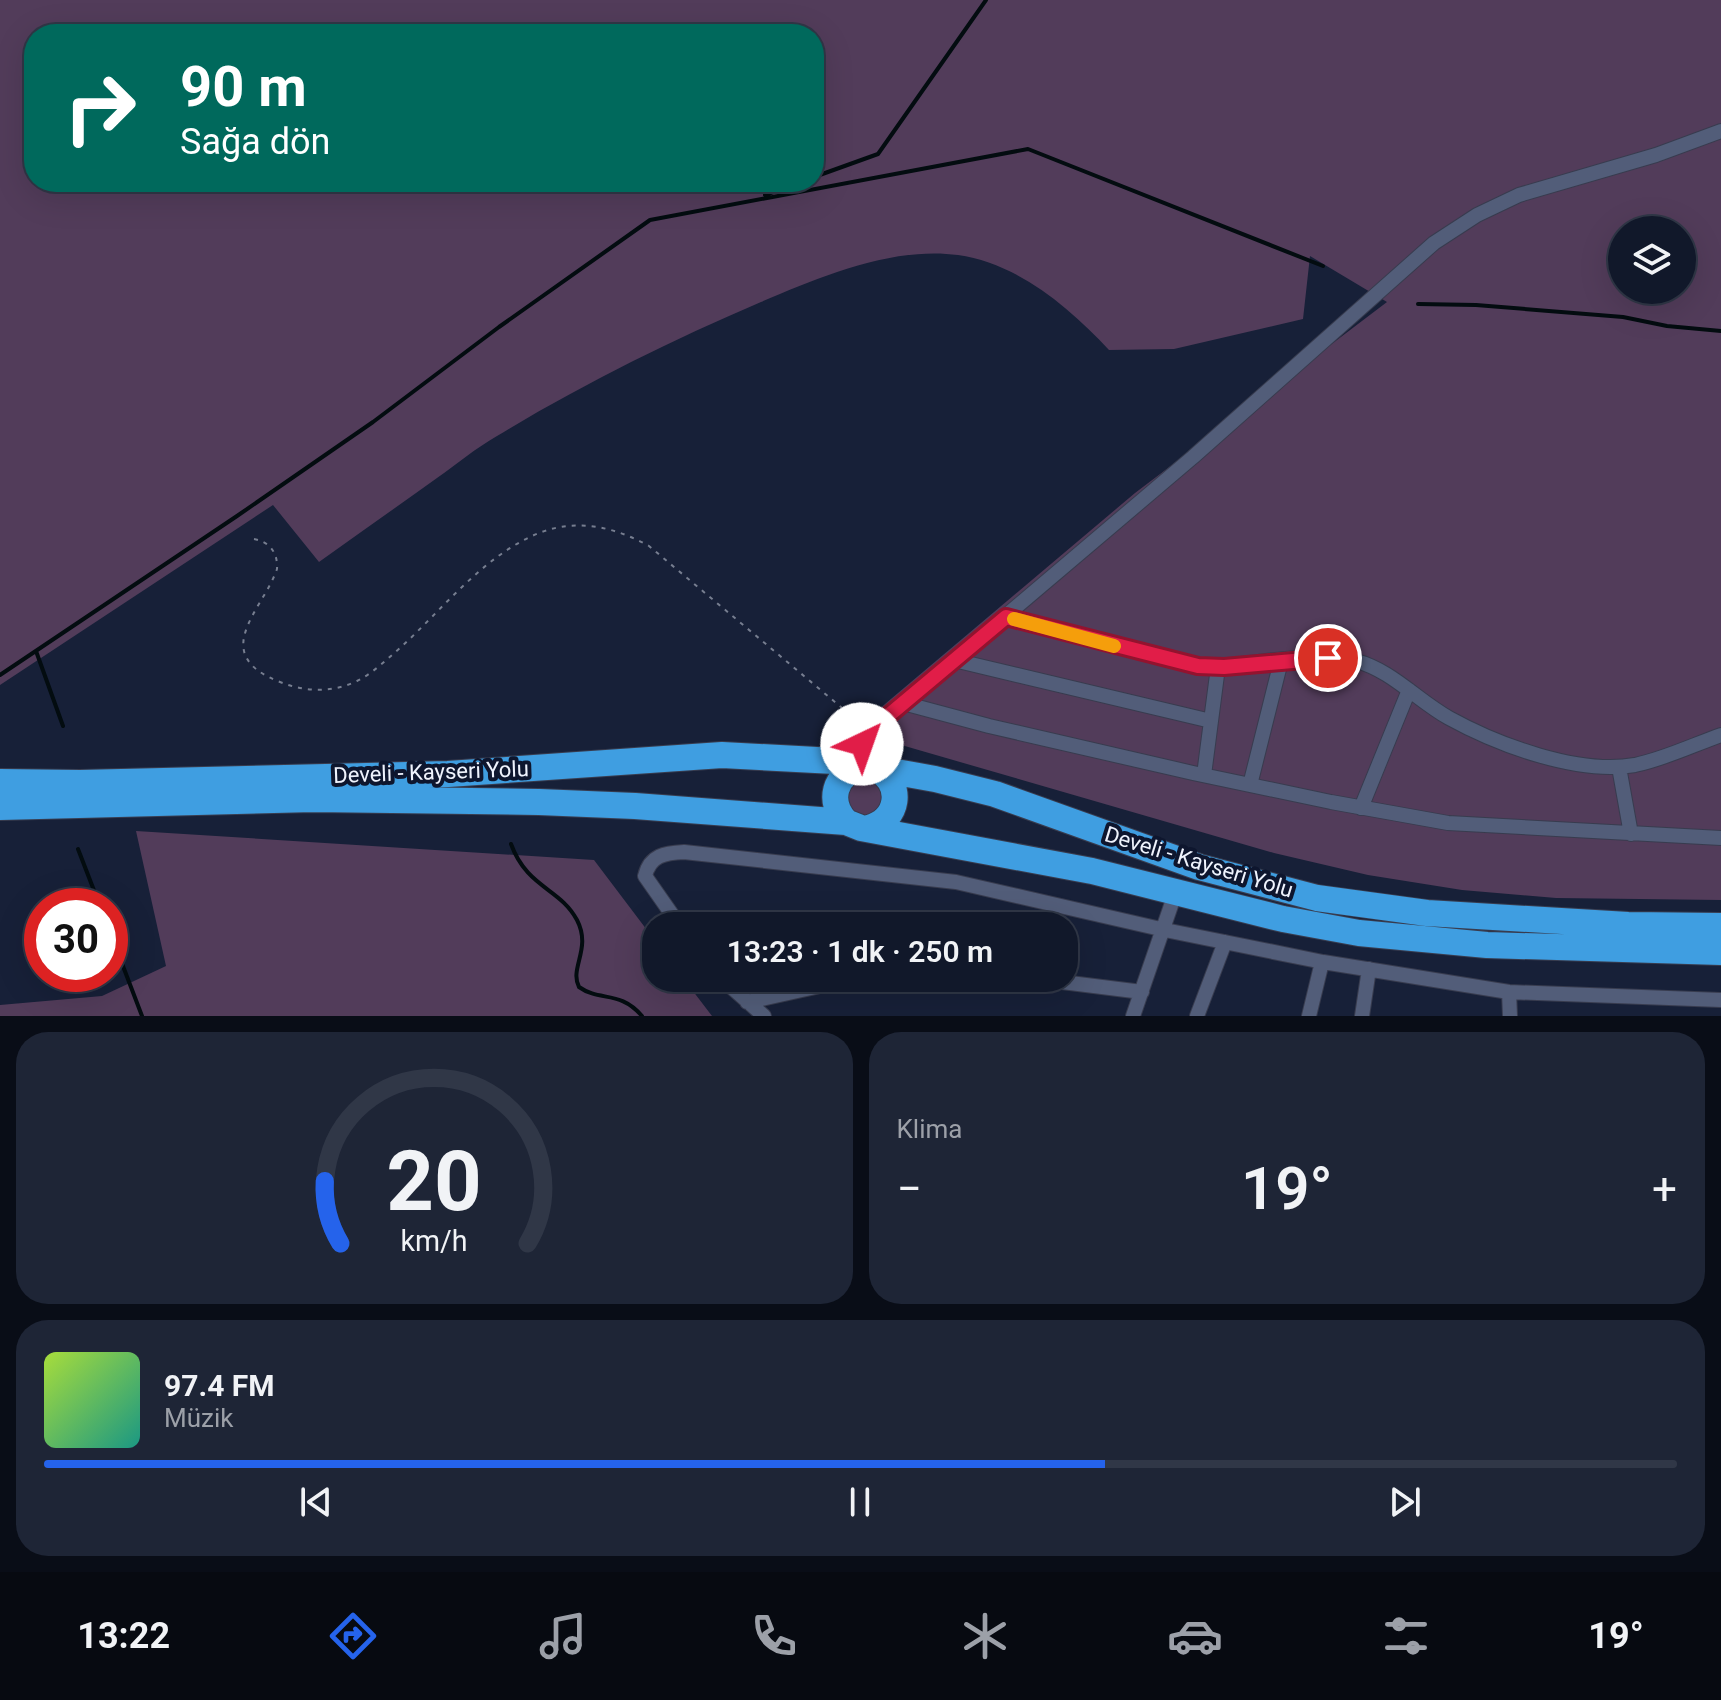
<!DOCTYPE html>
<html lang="tr">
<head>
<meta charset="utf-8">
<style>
	body { margin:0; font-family:Roboto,sans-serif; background:#1e2536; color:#f1f3f6; height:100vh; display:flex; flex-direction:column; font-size:30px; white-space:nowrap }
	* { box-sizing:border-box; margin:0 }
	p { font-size:26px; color:#9ca0a8 }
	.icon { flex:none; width:44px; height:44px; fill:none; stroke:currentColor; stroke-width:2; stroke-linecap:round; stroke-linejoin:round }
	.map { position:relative; height:1016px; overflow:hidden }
	.details { display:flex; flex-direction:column; gap:16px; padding:16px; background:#090d17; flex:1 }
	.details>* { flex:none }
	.guide { position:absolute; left:24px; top:24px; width:800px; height:168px; border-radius:32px; box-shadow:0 8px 32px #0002,0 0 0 2px #303747; background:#00695c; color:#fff; overflow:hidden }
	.tools { position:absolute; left:1608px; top:216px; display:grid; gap:16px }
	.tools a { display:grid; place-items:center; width:88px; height:88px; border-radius:50%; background:#11182a; box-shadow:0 8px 32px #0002,0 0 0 2px #303747; font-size:40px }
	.speed { position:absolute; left:24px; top:888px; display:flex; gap:16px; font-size:40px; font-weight:700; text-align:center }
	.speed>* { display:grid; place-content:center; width:104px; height:104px; border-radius:50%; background:#11182a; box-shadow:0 8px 32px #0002,0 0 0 2px #303747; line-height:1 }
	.speed .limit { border:12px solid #d22; background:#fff; color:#111 }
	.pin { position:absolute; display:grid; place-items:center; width:68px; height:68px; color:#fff; margin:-34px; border:4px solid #fff; border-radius:50%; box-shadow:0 2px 8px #0007 }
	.me { position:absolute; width:88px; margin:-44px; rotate:42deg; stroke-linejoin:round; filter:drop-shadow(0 0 6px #0008) }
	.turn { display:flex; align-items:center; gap:28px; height:168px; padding:0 24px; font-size:36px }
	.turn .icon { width:104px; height:104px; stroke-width:2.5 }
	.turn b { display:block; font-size:56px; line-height:68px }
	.big { font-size:60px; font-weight:600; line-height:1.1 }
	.details .card { flex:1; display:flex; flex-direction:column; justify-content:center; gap:12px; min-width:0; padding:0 28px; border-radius:32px; background:#1e2536 }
	.details .dial { align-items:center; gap:0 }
	.dial svg { height:208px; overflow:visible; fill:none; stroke:#303747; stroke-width:7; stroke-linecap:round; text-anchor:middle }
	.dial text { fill:#f1f3f6; stroke:none }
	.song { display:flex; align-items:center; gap:24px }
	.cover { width:96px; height:96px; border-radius:12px; background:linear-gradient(135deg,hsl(80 70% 55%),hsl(170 70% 35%)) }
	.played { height:8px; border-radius:4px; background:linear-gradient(90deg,#2563eb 65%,#303747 65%) }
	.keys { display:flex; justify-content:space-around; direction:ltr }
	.heat { display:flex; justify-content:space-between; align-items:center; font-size:44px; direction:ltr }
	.details .tiles { flex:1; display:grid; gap:16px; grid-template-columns:1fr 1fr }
	.card:last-child { grid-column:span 2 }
	.trip { position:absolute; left:642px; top:912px; width:436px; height:80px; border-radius:32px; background:#11182a; box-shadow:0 8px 32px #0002,0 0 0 2px #303747; font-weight:600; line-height:80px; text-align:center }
	.menu { display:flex; height:128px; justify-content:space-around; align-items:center; background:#070a11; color:#9ca0a8 }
	.menu .icon { width:56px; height:56px }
	.menu .on { color:#2563eb }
	.menu b { font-size:36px; color:#f1f3f6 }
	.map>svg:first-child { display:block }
	.green { fill:#523c5a; fill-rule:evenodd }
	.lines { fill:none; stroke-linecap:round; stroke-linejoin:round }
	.stream { stroke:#030c10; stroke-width:4 }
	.street-casing { stroke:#383c4f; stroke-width:16 }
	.highway-casing { stroke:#383c4f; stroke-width:28 }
	.path { stroke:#777e90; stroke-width:2; stroke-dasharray:4 6; stroke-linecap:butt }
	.street { stroke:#525d79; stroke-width:14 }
	.highway { stroke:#3f9ee1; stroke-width:26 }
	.route-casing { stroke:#92132f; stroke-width:20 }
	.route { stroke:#e11d48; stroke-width:14 }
	.slow { stroke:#f59e0b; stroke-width:14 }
	.labels { text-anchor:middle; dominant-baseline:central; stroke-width:8; stroke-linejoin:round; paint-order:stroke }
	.street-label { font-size:22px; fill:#eff3fd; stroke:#0e162e }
</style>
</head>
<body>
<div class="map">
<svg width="1721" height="1016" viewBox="0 0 1721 1016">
	<rect width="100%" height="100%" fill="#172038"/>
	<path class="green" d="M0 0H1721V900L1556 898 1462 890 1368 875 1274 853 853 731 1135 493 1387 302 1310 256 1303 319 1174 349 1109 350C1070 308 1017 263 958 255 893 246 820 277 761 302 670 341 581 385 497 436 476 448 457 464 437 478 398 506 358 534 319 562L273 505 0 685ZM34 34H814V182H34ZM1622 230H1682V290H1622Z
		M873 778 886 800 867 818 848 810V784L852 780Z
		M136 831 594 860 656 942V978H683L712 1016H0V1005L102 996 166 966Z"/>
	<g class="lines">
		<path class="stream" d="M814 177 878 154 986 0
			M765 195 801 182
			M1418 304 1476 305 1623 317 1667 326 1721 331
			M36 651 63 726
			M0 675 237 516 373 422 499 327 650 220 1028 149 1323 266
			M511 844C527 888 560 888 577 920 592 949 569 968 579 987 600 1002 620 990 642 1016
			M78 849 100 906
			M110 932 142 1016"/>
		<defs>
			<path id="street" d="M1006 617 1198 666C1249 669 1305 648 1356 661 1391 670 1417 700 1449 718 1498 745 1578 775 1635 765 1664 759 1693 745 1721 735
				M954 660 1211 721
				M903 703 989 726 1193 773 1331 802 1448 823 1721 838
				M869 766C858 755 861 743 870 731L1193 457 1434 243 1477 215 1519 195 1656 155 1721 131
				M1619 767 1631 834
				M1204 775 1218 667
				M1250 785 1281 661
				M1361 808 1409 690
				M680 926 645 876C650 855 665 853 684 852L956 882 1165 930 1323 962 1509 992 1721 1000
				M721 978 764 1016
				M1030 978 1142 992
				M1509 992 1510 1016
				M747 1002 820 986 894 978
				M1133 1016 1176 891
				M1197 1016 1225 942
				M1309 1016 1322 962
				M1362 1016 1369 969"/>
			<path id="highway" d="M0 782 80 783 448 774 722 755 835 761 935 779 995 794 1199 867 1317 898 1427 913 1628 925 1721 926
				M0 807 313 799 539 802 635 806 846 822 861 828 1092 871 1283 919 1359 933 1487 945 1721 952
				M846 822C827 802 834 774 861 767
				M869 828C899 819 904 785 877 769"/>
		</defs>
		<use href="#street" class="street-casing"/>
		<use href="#highway" class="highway-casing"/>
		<path class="path" d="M254 539C270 542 278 553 277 569 263 610 207 654 280 682 305 692 332 693 357 681 373 673 386 660 400 648 443 609 484 555 539 533 577 518 615 527 649 546L860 723"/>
		<use href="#street" class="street"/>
		<use href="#highway" class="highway"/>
	</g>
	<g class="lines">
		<defs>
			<path id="route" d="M862 744 870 731 1006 617 1198 666 1224 667 1328 658"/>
		</defs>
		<use href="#route" class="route-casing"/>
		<use href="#route" class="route"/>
		<path class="slow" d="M1014 619 1114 646"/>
	</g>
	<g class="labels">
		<g class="street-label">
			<text transform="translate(431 772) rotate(-2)">Develi - Kayseri Yolu</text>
			<text transform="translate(1199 862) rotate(17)">Develi - Kayseri Yolu</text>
		</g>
	</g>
</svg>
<div class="tools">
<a><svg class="icon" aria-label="layers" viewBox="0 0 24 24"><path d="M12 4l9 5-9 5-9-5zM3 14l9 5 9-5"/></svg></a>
</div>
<div class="speed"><div class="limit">30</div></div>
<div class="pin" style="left:1328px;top:658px;background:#d93025"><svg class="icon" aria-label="arrive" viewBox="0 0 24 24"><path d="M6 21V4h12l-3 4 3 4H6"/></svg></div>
<svg class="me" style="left:862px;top:744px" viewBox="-20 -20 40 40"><circle r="19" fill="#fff"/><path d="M0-13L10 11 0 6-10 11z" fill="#e11d48"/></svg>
<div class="trip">13:23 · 1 dk · 250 m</div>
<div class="guide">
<div class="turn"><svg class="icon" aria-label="right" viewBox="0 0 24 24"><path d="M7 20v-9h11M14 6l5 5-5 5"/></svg><div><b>90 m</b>Sağa dön</div></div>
</div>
</div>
<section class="details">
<div class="tiles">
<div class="card dial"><svg viewBox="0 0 100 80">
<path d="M14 69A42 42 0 1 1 86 69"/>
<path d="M14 69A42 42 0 0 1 8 45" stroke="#2563eb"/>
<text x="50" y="56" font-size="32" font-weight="700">20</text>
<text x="50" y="72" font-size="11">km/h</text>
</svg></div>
<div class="card"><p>Klima</p>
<div class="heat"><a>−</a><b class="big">19°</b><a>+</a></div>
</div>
<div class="card">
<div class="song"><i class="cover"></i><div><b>97.4 FM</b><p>Müzik</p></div></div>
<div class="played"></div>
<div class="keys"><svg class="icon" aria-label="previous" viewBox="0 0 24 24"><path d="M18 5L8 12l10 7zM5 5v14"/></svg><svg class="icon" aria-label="pause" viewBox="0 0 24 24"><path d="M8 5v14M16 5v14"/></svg><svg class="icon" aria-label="next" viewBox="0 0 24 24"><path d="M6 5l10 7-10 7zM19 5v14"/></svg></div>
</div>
</div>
</section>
<nav class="menu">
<b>13:22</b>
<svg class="icon on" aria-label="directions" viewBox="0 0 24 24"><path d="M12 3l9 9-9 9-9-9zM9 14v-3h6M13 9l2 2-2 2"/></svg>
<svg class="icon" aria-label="music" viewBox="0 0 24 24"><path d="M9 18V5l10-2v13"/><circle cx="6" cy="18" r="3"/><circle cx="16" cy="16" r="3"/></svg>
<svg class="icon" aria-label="phone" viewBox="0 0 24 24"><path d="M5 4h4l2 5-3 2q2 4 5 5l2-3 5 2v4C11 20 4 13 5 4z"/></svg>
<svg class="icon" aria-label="climate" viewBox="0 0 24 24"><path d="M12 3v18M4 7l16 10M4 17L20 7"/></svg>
<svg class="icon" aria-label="car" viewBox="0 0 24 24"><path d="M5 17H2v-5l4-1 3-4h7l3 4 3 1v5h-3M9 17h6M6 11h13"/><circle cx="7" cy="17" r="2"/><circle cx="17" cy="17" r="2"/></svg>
<svg class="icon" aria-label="filters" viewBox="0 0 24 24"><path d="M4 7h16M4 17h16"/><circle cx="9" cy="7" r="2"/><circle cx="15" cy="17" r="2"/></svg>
<b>19°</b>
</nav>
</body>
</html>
